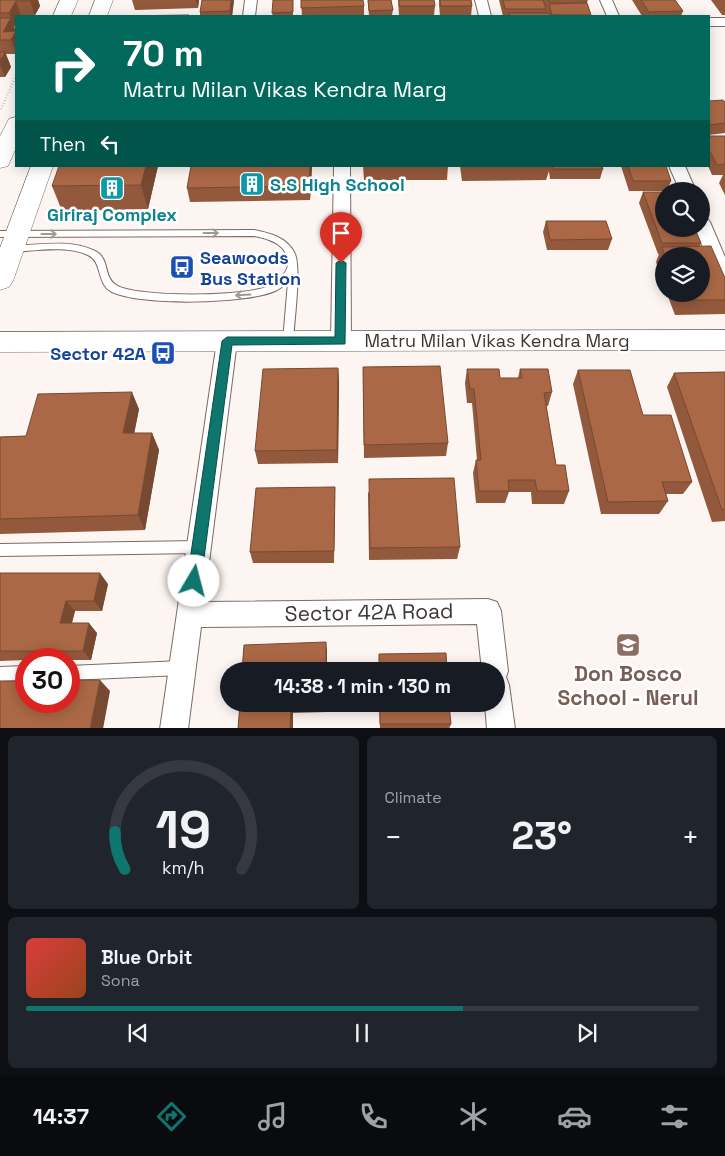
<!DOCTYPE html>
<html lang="en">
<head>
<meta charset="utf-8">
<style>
	body { margin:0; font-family:"Space Grotesk",sans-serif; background:#20242c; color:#f1f3f6; height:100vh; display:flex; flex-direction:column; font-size:19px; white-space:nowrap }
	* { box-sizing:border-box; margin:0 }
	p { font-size:16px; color:#9ea1a6 }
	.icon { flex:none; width:28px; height:28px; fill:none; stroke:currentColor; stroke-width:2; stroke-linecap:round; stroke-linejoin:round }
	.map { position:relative; height:728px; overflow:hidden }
	.sheet { display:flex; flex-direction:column; gap:8px; padding:8px; background:#0d0f14; flex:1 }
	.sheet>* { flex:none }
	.top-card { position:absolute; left:15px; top:15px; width:695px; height:152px; border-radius:0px; box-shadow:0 2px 12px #0003; background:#00695c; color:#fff; overflow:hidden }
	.tools { position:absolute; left:655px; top:182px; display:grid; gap:10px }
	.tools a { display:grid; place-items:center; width:55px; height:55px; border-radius:50%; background:#171b24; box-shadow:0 2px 12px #0003; font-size:25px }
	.speed { position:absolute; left:15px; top:648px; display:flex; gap:10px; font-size:25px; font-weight:700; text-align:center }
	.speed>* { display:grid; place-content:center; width:65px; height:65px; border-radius:50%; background:#171b24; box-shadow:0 2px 12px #0003; line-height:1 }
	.speed .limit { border:8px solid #d22; background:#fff; color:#111 }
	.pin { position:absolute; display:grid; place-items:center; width:42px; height:42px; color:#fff; margin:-51px -21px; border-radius:50% 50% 50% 0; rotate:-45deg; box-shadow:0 0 5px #0007 }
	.pin .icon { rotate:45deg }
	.me { position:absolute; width:55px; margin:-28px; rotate:8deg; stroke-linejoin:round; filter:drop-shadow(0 0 4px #0008) }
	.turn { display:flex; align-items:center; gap:18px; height:105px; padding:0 25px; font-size:22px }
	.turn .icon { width:65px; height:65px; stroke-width:2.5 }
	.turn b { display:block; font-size:35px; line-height:42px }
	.then { display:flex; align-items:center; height:48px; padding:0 25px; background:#0003; gap:10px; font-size:19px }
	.big { font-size:38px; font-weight:800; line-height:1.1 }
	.sheet .widget { flex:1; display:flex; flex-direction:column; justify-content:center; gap:8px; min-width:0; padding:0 18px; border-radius:8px; background:#20242c }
	.sheet .dial { align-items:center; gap:0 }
	.dial svg { height:130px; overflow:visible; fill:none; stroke:#363941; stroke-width:7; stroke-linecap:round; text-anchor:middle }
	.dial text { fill:#f1f3f6; stroke:none }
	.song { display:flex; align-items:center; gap:15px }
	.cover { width:60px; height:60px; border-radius:8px; background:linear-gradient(135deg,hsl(0 70% 55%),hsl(20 70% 35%)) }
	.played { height:5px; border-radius:2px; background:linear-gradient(90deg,#0f766e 65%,#363941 65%) }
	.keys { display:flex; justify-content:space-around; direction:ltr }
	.heat { display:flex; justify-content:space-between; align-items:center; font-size:28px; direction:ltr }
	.sheet .tiles { flex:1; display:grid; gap:8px; grid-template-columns:1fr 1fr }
	.widget:last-child { grid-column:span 2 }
	.trip { position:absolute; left:220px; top:662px; width:285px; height:50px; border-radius:25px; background:#171b24; box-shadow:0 2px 12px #0003; font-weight:800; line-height:50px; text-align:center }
	.menu { display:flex; height:80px; justify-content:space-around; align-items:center; background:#090b0e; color:#9ea1a6 }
	.menu .icon { width:35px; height:35px }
	.menu .active { color:#0f766e }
	.menu b { font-size:22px; color:#f1f3f6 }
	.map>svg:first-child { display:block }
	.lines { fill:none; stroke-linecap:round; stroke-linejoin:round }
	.lane-casing { stroke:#7b6b63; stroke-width:2 }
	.street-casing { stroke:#7b6b63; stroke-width:2 }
	.secondary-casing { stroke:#7b6b63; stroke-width:1 }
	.path { stroke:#a8a19d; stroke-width:2.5; stroke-dasharray:0.5 2.5; stroke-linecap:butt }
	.lane { fill:#fff; fill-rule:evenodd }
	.street { fill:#fff; fill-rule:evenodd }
	.secondary { fill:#fff; fill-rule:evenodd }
	.wall { fill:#92593c }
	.shaded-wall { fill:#774931 }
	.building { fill:#aa6846; stroke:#774931 }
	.oneway { stroke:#9e9a98 }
	.route { fill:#0f766e; stroke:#0a4d48 }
	.labels { text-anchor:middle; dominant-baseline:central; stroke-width:5; stroke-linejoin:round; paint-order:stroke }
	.culture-label { font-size:18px; font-weight:bold; fill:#0d838f; stroke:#fff; text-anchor:start }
	.transit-label { font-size:18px; font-weight:bold; fill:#164399; stroke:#fff; text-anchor:start }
	.street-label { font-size:18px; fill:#3c3531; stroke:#fff }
	.near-street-label { font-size:21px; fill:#3c3531; stroke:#fff }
	.near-education-label { font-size:21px; font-weight:bold; fill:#785e54; stroke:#fff }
</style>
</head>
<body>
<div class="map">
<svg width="725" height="729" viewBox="0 0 725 729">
	<rect width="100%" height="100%" fill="#fcf5f1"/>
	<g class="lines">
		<defs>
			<path id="lane" d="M254 230C269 233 286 237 294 252 302 265 294 322 293 341L288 345 283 341 288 282C284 285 280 289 275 291 246 304 141 306 112 292 96 284 103 262 88 255 66 245 35 251 12 252L8 249 12 246C38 245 71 239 95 251 110 258 103 277 116 285 136 298 251 297 271 285 282 278 293 267 286 254 281 242 265 238 254 236L0 237V231Z
				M199 541 203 543 205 547 203 551 199 553 0 556V544Z
				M181 661 186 663 188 668 186 673 181 675 69 680V666Z
				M26 666V680L0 681V667Z"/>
			<path id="street" d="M245 0H257L255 16H243Z
				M475 0H487L491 16H479Z
				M600 0H612L619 16H607Z
				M709 18H725V26H709Z
				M334 166H350L351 341 348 346 341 349 334 346 331 341Z
				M669 166H685L696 191H680Z
				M701 216 707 218 710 222 725 257V284L719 282 716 277 695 229H701Z
				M227 333 234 336 237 341 204 602 488 599 497 602 501 611 508 671 506 677 509 685 515 729H487L485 704H496V671H482L477 624 201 627 188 729H160L217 341 220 336Z"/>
			<path id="secondary" d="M60 0H78L71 16H53Z
				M95 0H113L107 16H89Z
				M16 117V148L8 166 0 168V136L9 119Z
				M31 166H53L13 281 9 287 0 290V248Z
				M725 330V350L0 352V332Z"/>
		</defs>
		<use href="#lane" class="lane-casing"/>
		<use href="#street" class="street-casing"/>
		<use href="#secondary" class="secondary-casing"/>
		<path class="path" d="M1 109 16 76"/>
		<use href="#lane" class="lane"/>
		<use href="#street" class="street"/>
		<use href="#secondary" class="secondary"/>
	</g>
	<path class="wall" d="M0 0H38L40 6 35 15 16 16V25L14 27 16 32V54H6L11 67 5 77H0Z
		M132 0H199L198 8 135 10Z
		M234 0 232 16H200V12Z
		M293 0V16H273L272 13Z
		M301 0 364 6V16H302Z
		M368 0 393 10 392 15 369 16Z
		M398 0H434L435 6 434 15H399Z
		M439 0H471L472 6 471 16H440L439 5Z
		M499 0H587V3L591 15V16H503Z
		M632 0H675L683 11 681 16H642Z
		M711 0H725V15H722Z
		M709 101 725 102V133L709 135Z
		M709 136H725V195L719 183 723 175H712L708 166H709Z
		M158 166 148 209 62 211 52 186Z
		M312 166 310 200 190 202 187 188Z
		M363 166H448L447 180H364Z
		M460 166H602L603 169 600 179H550L549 171 546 180 462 181Z
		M621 166H666L671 181 667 191H629Z
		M643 192 701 243 700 246 725 278V314L675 315 667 294H701V256H664V284L656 262 659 254H658L639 203Z
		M546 221 612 239 608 250H547L543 232Z
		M363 367 448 443 446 456 364 458Z
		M338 368 339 382 338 463 258 464 255 451Z
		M467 369 500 378H518L520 369 552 392 548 406H546L556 465 569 491 564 504H532L531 492H509L505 503H476L473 473 476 460H477L472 403H467L465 383Z
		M578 370 643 415 692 482 683 494H666L668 501 659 514H601L573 384Z
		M725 372V521L712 522 667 387 674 373Z
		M139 409 134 433H152L159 450 145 530 0 534V437L26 436Z
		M335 487V500L334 563H253L250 552Z
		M368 492 460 547 457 559 369 560Z
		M0 573 108 584 102 611H75L72 623 97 633 91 660H69V659H26V660L0 661Z
		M240 704H327V712L293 713V729H238Z
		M379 704H449L451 724 449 729H380Z"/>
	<path class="shaded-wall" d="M31 0H38L40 6 35 15 30 1Z
		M196 0H199L198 8Z
		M231 0H234L232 16H230V11Z
		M16 1 21 16H16V25L15 27 9 13Z
		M11 18 16 32V52L11 40 3 32Z
		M5 52 11 67 5 77 0 65V61Z
		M146 166H158L148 209 141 185Z
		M310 166H312L310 200 309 186Z
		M338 368 339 382 338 463 337 450Z
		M132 392 139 409 131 450 123 433Z
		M152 433 159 450 145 530 138 515Z
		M100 573 108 584 102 611 94 601Z
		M66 601 75 611 69 633 60 623Z
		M89 623 97 633 91 660 83 651Z
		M326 642 327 651V671H326Z
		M100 680 110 691 103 729H90Z
		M291 705 293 713V729H290Z"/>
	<path class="building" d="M0 0H31L30 1H16L9 13H0Z
		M202 0H231L230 11 200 12Z
		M273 0H293V12L272 13Z
		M301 0H363L364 6 301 8Z
		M368 0H391L393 10 369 11Z
		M399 0H434L435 6H399Z
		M440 0H471L472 6H441Z
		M503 0H543L546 9H505Z
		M548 0H587V2H549Z
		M641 0H675L683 11 649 12Z
		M587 3 591 15H552L549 4Z
		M509 13H549L550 16H510Z
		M189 15V16H118Z
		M0 18H11L3 32 16 31 11 40H0Z
		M0 52H5L0 61Z
		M723 100 725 102V123L709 125V101Z
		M709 136H725V164L717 165 709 150Z
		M59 166H146L141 185 52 186Z
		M191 166H310L309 186 187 188Z
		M552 166H602L603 169H553Z
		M628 166H666L671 181H633Z
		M643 192H664V229H695L701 243H662Z
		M546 221H606L612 239 550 240Z
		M711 246 725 278V300H682L680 294H701V256H665L662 247Z
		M440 366 448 443 364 445 363 367Z
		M338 368 337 450 255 451 263 369Z
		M467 369H499L500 378H522L520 369H548L552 392 544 393 556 465H565L569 491H537L535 480H508L509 491H479L476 460H481L474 389H470Z
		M578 370H630L643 415H671L692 482H662L668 501 608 502Z
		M725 372V509L722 510 674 373Z
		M132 392 123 433H152L138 515 0 519V437L26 436 38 394Z
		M454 478 460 547 370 548 369 479Z
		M335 487 334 551 250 552 256 488Z
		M0 573H100L94 601H66L60 623H89L83 651H0Z
		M326 642V671H242L244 645Z
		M446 653 447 671H379V654Z
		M69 680H100L90 729H0V681H26V701H69Z
		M240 704H326L291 705 290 729H238Z
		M380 704H449L451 724H380Z"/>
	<defs><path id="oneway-shaft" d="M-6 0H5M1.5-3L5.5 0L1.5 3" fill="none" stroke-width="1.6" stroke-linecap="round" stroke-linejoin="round" transform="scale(1.25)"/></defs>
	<g class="oneway">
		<use href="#oneway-shaft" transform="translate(211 233)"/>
		<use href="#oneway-shaft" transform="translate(49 234)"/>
		<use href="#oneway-shaft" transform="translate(243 295) rotate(177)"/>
	</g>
	<path class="route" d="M341 260 346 263 345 344 232 345 201 581 199 585 194 587 189 585 187 581 222 341 227 337H335L336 263Z"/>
	<defs>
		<symbol id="building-square" viewBox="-11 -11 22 22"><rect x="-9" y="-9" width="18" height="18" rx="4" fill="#0f9aa8" stroke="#fff"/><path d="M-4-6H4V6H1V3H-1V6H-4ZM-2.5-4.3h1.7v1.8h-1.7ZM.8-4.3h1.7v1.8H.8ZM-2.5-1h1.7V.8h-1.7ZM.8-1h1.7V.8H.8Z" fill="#fff"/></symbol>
		<symbol id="bus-square" viewBox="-11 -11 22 22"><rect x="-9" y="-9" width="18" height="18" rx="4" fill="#1a4fb4" stroke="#fff"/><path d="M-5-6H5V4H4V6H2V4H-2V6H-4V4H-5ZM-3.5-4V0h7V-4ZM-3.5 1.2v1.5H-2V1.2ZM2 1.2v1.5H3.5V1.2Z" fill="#fff"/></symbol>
		<symbol id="school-square" viewBox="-11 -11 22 22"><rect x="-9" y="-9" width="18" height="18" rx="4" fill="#8d6e63" stroke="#fff"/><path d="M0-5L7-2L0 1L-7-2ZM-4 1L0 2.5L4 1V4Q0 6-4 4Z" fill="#fff"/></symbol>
	</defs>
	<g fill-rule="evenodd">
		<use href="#building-square" x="238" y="170" width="28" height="28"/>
		<use href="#building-square" x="98" y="174" width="28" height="28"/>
		<use href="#bus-square" x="168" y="253" width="28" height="28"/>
		<use href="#bus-square" x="149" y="339" width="28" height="28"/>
		<use href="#school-square" x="614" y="631" width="28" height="28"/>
	</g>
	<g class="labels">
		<g class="culture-label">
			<text x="270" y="184">S.S High School</text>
			<text x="112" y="214" text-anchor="middle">Giriraj Complex</text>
		</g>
		<g class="transit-label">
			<text x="200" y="257">Seawoods<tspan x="200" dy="21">Bus Station</tspan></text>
			<text x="146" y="353" text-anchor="end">Sector 42A</text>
		</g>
		<g class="street-label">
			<text x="497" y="340">Matru Milan Vikas Kendra Marg</text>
		</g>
		<g class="near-street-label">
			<text transform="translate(369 612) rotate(-1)">Sector 42A Road</text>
		</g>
		<g class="near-education-label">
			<text x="628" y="673">Don Bosco<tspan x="628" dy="24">School - Nerul</tspan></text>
		</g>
	</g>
</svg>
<div class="tools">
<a><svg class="icon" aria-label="search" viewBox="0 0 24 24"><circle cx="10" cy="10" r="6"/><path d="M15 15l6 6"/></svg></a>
<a><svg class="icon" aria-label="layers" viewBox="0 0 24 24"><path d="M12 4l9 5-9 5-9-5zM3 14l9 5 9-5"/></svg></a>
</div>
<div class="speed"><div class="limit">30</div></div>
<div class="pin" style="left:341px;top:263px;background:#d93025"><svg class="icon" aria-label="arrive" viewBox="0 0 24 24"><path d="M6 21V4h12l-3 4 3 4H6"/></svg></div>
<svg class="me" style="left:194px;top:581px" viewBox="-20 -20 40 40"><circle r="19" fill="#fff"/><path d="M0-13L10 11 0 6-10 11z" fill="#0f766e"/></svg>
<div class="trip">14:38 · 1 min · 130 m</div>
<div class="top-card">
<div class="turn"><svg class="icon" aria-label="right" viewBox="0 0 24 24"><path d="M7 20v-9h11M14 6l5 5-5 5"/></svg><div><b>70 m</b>Matru Milan Vikas Kendra Marg</div></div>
<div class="then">Then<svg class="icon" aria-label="left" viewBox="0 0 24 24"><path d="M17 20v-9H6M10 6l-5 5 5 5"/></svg></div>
</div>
</div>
<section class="sheet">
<div class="tiles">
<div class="widget dial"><svg viewBox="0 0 100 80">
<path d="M14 69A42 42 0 1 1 86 69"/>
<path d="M14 69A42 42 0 0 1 8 46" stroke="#0f766e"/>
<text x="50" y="56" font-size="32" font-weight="700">19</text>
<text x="50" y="72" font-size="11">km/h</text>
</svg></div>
<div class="widget"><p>Climate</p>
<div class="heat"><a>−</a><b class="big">23°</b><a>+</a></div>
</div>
<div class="widget">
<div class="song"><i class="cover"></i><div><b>Blue Orbit</b><p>Sona</p></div></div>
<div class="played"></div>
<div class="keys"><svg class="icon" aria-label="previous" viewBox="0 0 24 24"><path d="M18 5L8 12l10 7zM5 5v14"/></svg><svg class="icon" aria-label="pause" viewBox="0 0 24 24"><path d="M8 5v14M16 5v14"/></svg><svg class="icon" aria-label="next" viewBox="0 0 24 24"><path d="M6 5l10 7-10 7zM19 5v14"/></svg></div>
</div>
</div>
</section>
<nav class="menu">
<b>14:37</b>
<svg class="icon active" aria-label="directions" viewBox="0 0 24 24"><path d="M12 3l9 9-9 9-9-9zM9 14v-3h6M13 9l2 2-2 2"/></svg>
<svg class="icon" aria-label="music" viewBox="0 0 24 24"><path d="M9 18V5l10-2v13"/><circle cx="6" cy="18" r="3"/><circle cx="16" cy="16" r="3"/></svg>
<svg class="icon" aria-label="phone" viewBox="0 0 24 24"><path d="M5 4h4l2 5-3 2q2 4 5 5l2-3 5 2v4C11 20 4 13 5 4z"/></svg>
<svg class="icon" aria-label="climate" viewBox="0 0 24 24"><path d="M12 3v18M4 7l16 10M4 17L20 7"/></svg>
<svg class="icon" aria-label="car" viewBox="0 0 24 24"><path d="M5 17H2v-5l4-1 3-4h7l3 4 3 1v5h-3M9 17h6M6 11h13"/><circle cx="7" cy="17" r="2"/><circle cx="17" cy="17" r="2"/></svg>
<svg class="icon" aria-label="filters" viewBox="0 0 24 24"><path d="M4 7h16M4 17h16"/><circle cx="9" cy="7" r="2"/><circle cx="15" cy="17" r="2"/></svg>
</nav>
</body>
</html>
